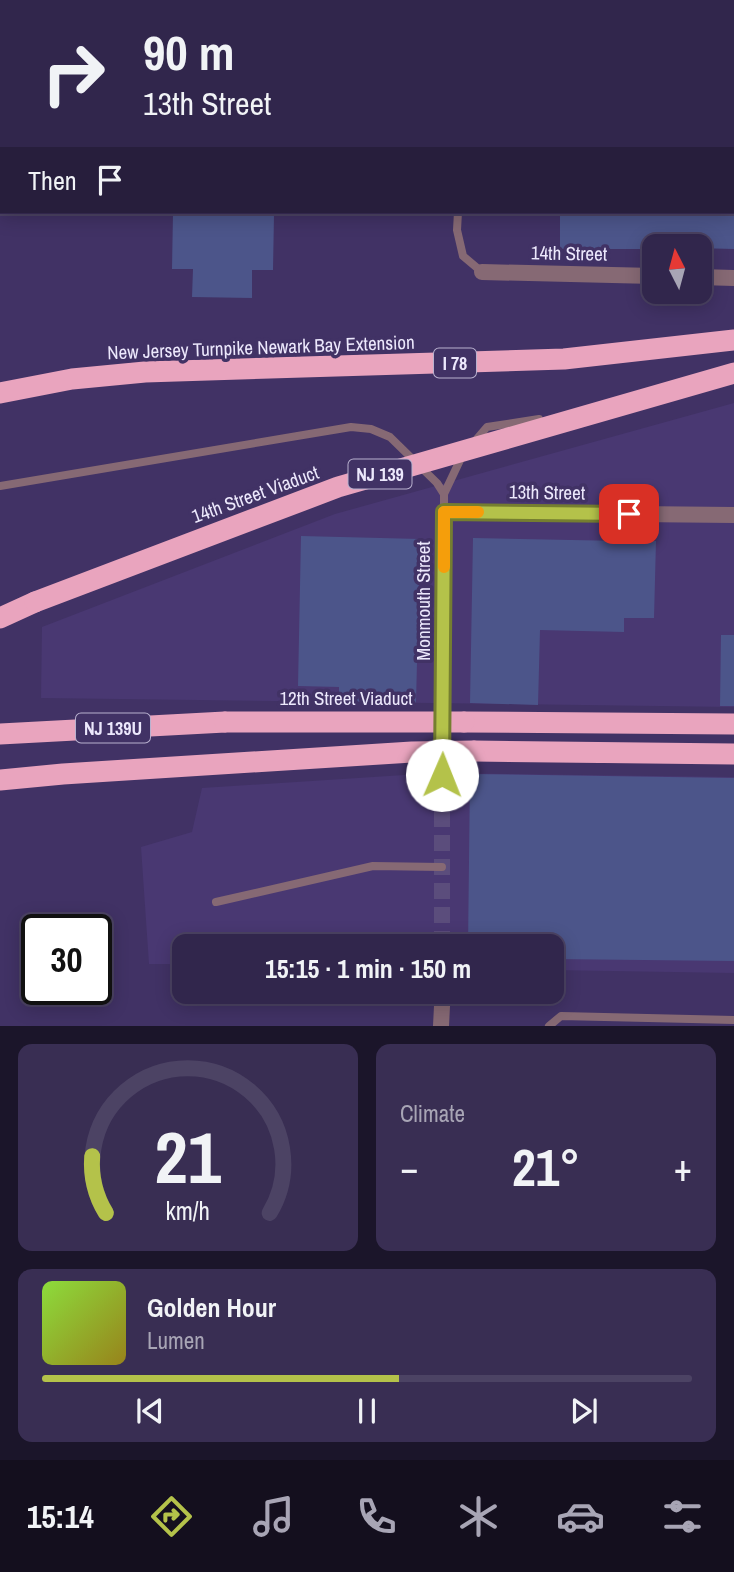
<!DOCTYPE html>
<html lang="en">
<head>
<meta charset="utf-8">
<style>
	body { margin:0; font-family:"Archivo Narrow",sans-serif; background:#392e53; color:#f1f3f6; height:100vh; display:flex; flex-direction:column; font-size:26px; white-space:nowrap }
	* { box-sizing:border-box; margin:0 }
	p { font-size:23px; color:#a8a5b5 }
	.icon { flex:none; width:38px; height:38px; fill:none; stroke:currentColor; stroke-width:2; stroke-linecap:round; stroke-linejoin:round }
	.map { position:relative; height:1026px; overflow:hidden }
	.details { display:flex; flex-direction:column; gap:18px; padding:18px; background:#1b152a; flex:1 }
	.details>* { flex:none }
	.hud { position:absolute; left:0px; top:0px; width:735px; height:214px; box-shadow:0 4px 18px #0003,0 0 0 2px #4c4364; background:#31264c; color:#f1f3f6; overflow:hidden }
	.needle { width:46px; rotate:354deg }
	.buttons { position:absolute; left:642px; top:234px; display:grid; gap:14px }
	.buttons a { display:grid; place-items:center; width:70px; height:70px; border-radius:14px; background:#31264c; box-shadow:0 4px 18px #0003,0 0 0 2px #4c4364; font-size:35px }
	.speed { position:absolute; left:21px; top:914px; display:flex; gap:14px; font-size:35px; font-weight:700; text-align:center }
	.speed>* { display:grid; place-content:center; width:91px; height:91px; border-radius:50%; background:#31264c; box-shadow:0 4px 18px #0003,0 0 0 2px #4c4364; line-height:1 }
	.speed .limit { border:4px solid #111; border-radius:10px; background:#fff; color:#111 }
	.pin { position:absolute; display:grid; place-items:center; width:60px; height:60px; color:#fff; margin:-30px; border-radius:14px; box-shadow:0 4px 10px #0006 }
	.me { position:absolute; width:77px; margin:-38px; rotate:1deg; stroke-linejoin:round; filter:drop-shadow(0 0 5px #0008) }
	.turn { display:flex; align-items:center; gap:24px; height:147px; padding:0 28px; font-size:32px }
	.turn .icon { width:91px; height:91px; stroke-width:2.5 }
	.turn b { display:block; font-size:49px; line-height:60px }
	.then { display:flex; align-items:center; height:66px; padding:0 28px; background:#0003; gap:14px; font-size:26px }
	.big { font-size:52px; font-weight:700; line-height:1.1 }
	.details .tile { flex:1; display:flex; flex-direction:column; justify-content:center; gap:10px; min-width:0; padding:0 24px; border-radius:14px; background:#392e53 }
	.details .dial { align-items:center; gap:0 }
	.dial svg { height:182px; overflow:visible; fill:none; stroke:#4c4364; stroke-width:7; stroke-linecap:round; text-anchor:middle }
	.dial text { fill:#f1f3f6; stroke:none }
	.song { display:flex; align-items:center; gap:21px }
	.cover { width:84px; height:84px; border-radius:10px; background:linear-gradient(135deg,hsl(90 70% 55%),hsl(50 70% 35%)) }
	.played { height:7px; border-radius:4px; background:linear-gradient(90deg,#b4c24a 55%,#4c4364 55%) }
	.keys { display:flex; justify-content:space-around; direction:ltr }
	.heat { display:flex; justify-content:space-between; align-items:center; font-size:38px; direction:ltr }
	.details .tiles { flex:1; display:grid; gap:18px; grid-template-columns:1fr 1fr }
	.tile:last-child { grid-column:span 2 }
	.trip { position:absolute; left:172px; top:934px; width:392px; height:70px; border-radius:14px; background:#31264c; box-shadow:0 4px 18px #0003,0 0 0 2px #4c4364; font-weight:700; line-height:70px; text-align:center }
	.menu { display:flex; height:112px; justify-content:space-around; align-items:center; background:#140f1e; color:#a8a5b5 }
	.menu .icon { width:49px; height:49px }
	.menu .selected { color:#b4c24a }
	.menu b { font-size:32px; color:#f1f3f6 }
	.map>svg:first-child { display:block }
	.built { fill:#493872 }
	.building { fill:#4c558a }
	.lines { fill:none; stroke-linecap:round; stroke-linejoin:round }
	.minor-tunnel { stroke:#5b4d7c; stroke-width:16; stroke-dasharray:16 8; stroke-linecap:butt }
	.service { stroke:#866974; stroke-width:8 }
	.minor { stroke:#866974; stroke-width:16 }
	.motorway { stroke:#e9a4be; stroke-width:21 }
	.motorway-bridge { stroke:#e9a4be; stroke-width:21 }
	.route-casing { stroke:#757e30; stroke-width:18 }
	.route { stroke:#b4c24a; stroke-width:12 }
	.slow { stroke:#f59e0b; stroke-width:12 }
	.labels { text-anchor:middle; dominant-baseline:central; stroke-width:7; stroke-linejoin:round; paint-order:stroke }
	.shield { fill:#413265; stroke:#b9b1cf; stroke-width:2 }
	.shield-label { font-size:18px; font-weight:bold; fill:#ece8fc }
	.street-label { font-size:19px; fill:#ece8fc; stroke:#413265 }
</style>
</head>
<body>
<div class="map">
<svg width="734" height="1026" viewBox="0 0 734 1026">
	<rect width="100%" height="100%" fill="#413265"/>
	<path class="built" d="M734 403V707L41 698 42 627 335 514Z
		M435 773 734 777V973L551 970V947H184V964H149L141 847 192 832 202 788Z"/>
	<path class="building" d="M560 212H734V249L654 247V249H560Z
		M173 213 274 215 273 270H252V298L192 297 193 269H172Z
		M622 535H633V541H656L654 618H624V632L540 630 538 705 470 703 473 538 622 541Z
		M301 536 420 539 416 703 339 701V687L298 686Z
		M721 635H734V706H720Z
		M470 774 734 778V961L551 959V947H468Z"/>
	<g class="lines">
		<path class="minor-tunnel" d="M442 947V775"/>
		<path class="service" d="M486 0V2
			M137 2 138 0
			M733 44H734
			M0 200 2 198
			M458 212 457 230 463 256 482 272
			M475 441 487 427 539 419
			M0 486 351 427 371 429 390 437 437 483 444 494V512
			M444 494 462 456
			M216 902 373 866 442 867
			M549 1026 561 1016 734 1020"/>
		<path class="minor" d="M482 272 654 276
			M700 277 734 278
			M442 775 444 512 734 515
			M441 1026 442 1006"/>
		<path class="motorway" d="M0 393 72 379 145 372 564 359 734 340
			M0 618 35 602
			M464 722 734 724
			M0 734 225 722
			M474 751 734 754"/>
		<path class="motorway-bridge" d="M35 602 338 487 734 373
			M225 722H464
			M0 780 63 774 412 752 474 751"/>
	</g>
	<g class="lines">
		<defs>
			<path id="route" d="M442 775 444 512 629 514"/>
		</defs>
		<use href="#route" class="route-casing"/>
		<use href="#route" class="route"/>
		<path class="slow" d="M444 567V512H478"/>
	</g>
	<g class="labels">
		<g class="shield">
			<rect x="434" y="348.5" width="42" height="29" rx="5"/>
			<rect x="348.5" y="459.5" width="63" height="29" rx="5"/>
			<rect x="76" y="713.5" width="74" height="29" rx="5"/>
		</g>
		<g class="shield-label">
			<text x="455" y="363">I 78</text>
			<text x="380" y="474">NJ 139</text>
			<text x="113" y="728">NJ 139U</text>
		</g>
		<g class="street-label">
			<text transform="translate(569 253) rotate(1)">14th Street</text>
			<text transform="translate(261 347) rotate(-2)">New Jersey Turnpike Newark Bay Extension</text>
			<text transform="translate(547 492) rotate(1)">13th Street</text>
			<text transform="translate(255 494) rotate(-20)">14th Street Viaduct</text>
			<text transform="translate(423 601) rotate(-90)">Monmouth Street</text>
			<text x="346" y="698">12th Street Viaduct</text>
		</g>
	</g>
</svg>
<div class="buttons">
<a><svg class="needle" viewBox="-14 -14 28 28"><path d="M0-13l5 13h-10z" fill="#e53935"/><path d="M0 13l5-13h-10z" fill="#a8a5b5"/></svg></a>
</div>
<div class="speed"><div class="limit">30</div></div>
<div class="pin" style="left:629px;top:514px;background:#d93025"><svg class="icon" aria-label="arrive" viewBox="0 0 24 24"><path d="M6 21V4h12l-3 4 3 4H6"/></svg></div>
<svg class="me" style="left:442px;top:775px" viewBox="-20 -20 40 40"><circle r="19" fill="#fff"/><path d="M0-13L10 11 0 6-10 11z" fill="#b4c24a"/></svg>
<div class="trip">15:15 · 1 min · 150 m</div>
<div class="hud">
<div class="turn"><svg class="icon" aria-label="right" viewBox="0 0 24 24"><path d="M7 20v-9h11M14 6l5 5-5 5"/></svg><div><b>90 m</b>13th Street</div></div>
<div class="then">Then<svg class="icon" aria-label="arrive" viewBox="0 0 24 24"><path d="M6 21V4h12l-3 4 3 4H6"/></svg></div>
</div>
</div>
<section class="details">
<div class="tiles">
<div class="tile dial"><svg viewBox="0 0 100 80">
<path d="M14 69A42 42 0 1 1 86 69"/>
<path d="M14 69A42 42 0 0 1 8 44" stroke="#b4c24a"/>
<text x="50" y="56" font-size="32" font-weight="700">21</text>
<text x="50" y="72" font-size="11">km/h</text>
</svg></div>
<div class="tile"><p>Climate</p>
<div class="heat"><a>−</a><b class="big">21°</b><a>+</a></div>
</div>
<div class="tile">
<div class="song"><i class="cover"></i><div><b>Golden Hour</b><p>Lumen</p></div></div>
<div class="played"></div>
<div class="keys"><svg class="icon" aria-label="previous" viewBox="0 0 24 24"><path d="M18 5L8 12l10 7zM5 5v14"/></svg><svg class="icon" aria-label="pause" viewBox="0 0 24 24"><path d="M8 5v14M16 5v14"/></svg><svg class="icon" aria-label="next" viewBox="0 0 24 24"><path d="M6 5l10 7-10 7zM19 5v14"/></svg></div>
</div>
</div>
</section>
<nav class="menu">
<b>15:14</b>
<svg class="icon selected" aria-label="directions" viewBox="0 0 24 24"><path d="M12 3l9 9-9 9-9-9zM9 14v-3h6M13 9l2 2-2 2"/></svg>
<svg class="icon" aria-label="music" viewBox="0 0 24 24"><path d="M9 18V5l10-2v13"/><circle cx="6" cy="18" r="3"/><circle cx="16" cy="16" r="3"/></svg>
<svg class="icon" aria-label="phone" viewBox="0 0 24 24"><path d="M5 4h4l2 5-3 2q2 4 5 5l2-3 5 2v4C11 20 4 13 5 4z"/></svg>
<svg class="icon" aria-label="climate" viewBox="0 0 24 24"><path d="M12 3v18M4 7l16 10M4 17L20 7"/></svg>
<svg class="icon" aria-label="car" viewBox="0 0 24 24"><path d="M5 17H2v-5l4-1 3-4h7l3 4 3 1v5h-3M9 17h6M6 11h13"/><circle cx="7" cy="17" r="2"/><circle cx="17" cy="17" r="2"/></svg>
<svg class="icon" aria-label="filters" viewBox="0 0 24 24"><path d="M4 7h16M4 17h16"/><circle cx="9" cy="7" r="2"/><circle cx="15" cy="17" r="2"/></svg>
</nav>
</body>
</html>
